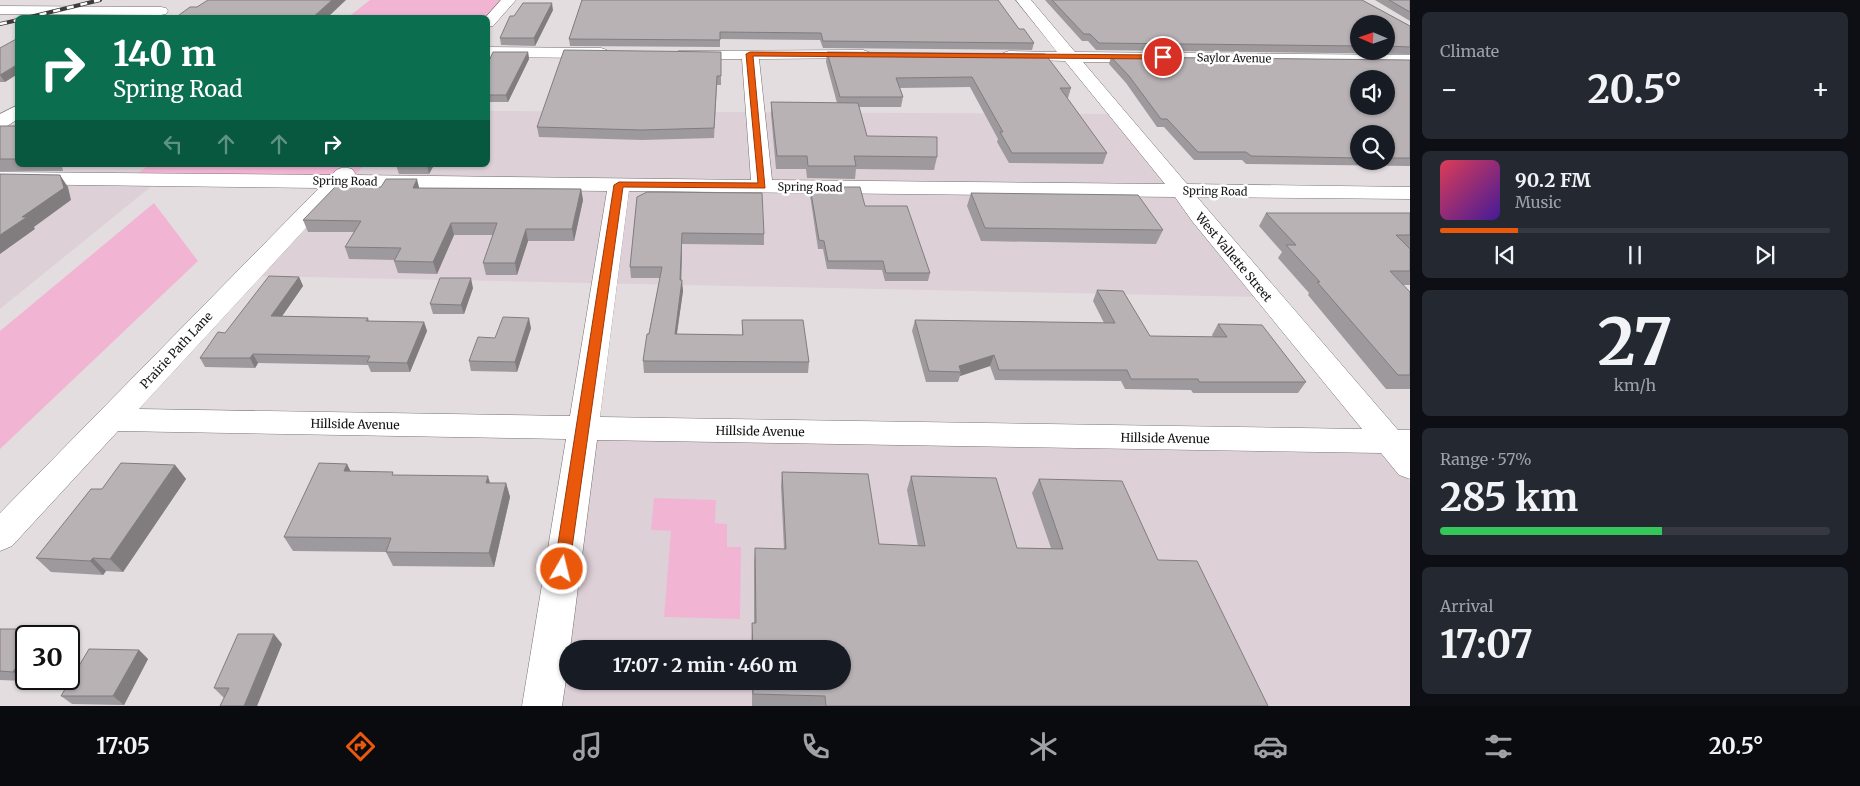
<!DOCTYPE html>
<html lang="en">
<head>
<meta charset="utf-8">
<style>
	body { margin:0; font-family:Merriweather,serif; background:#242831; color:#f1f3f6; height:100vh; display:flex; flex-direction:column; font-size:19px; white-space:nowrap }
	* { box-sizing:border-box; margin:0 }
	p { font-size:16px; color:#9ea1a6 }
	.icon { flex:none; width:28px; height:28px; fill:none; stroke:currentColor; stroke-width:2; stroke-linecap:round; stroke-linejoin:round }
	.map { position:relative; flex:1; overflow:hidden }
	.panel { display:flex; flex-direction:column; gap:12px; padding:12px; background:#0d0f14; width:450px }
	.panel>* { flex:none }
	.hud { position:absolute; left:15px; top:15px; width:475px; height:152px; border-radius:8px; box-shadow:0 1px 4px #0004; background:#0b6e4f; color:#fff; overflow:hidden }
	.needle { width:32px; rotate:272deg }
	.buttons { position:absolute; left:1350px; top:15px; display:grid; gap:10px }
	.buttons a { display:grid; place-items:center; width:45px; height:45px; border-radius:50%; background:#171b24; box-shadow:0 1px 4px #0004; font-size:25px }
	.speed { position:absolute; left:15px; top:625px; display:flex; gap:10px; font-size:25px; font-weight:700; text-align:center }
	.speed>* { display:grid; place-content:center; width:65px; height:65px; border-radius:50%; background:#171b24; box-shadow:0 1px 4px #0004; line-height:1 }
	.speed .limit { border:2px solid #111; border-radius:8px; background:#fff; color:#111 }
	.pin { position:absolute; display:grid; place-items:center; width:42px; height:42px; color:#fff; margin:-21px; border:2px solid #fff; border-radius:50%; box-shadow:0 1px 5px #0007 }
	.me { position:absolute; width:55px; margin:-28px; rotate:8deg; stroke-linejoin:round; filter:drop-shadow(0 0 4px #0008) }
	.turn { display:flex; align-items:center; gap:18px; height:105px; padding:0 15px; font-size:22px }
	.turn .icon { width:65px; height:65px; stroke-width:2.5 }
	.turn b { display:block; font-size:35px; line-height:42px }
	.lanes { display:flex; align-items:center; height:48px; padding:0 15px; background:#0003; justify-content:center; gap:25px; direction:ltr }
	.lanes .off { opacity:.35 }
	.big { font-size:38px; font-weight:700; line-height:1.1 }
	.panel .card { flex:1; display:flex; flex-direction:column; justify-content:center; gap:8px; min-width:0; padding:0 18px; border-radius:8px; background:#242831 }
	.panel .dial { align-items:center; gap:0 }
	.dial b { font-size:65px; line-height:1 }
	.song { display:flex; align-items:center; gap:15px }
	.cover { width:60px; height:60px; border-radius:8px; background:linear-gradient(135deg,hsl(350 70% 55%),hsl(260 70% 35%)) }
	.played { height:5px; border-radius:2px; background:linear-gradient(90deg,#ea580c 20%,#363941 20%) }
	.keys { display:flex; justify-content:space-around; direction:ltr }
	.heat { display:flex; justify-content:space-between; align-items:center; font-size:28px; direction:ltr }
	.charge { height:8px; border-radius:4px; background:linear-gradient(90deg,#34c759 57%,#363941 0) }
	.trip { position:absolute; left:559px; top:640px; width:292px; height:50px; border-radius:25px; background:#171b24; box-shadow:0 1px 4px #0004; font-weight:700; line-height:50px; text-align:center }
	.tabs { display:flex; height:80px; justify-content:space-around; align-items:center; background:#090b0e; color:#9ea1a6 }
	.tabs .icon { width:35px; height:35px }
	.tabs .active { color:#ea580c }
	.tabs b { font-size:22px; color:#f1f3f6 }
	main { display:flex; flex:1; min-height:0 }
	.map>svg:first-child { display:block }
	.built { fill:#ded0d7; fill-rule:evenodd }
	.green { fill:#f1b5d3 }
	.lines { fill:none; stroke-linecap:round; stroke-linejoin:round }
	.minor-casing { stroke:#746e71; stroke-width:1 }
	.minor { fill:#fff; fill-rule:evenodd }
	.rail-casing { stroke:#3e3b3c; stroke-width:4 }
	.rail { stroke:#fff; stroke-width:2.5; stroke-dasharray:7; stroke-linecap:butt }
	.wall { fill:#9e999c; fill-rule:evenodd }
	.shaded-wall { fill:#817d7f }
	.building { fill:#b8b2b5; stroke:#817d7f; fill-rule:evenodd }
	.route { fill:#ea580c; stroke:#983908 }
	.labels { text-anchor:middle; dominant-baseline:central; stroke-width:5; stroke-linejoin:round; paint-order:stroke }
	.far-street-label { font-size:11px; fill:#151314; stroke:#fff }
	.street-label { font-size:12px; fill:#151314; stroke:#fff }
</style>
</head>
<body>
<main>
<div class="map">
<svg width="1410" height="706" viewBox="0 0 1410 706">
	<rect width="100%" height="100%" fill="#e4dde0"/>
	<path class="built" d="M488 111 1111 114 1258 297 256 276 364 165H488Z
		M17 114 18 165H149L136 174 0 172V126Z
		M0 183 153 185 0 309Z
		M591 438 1385 451 1410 482V706H556ZM568 649H842V681H568Z"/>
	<path class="green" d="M370 0H515L488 30V18H347Z
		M149 165H364L353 178 136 174Z
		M154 203 198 261 0 449V331Z
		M654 498 716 500 715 523 727 524V547H741L740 619 664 617 671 531 651 530Z"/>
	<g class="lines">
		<defs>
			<path id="minor" d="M501 0H516L493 26 488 27V18H485Z
				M1016 0H1031L1075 52 1410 55V65L1083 62 1187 184 1410 187V199L1197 197 1398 430H1410V479L1399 475 1381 453 597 440 570 649H568V666L562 706H522L566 439 118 431 12 546 0 551V513L319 188 0 184V172L331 175C338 168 342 166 352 169L355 173 354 175 751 180 742 59H684L678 57 676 54 678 51 863 50 869 52 871 55 869 58 759 59 772 180 1165 184 1065 61 1003 59 1001 56 1003 53 1009 51 1057 52ZM343 188 607 191 570 416 139 409ZM629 191 1175 197 1192 221 1362 429 600 417Z
				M0 6 161 7 166 8 168 11 166 14 161 15 0 14Z
				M488 47 601 48 607 50 609 53 607 56 601 58 488 57Z
				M18 105V119L7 126 0 128V114Z"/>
		</defs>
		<use href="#minor" class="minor-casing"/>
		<use href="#minor" class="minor"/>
		<defs>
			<path id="rail" d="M26 18 100 0
				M0 24 18 20"/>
		</defs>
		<use href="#rail" class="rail-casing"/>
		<use href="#rail" class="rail"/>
	</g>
	<path class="wall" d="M582 0 1019 29 1034 43 1032 50 823 48 820 40 720 39V47L570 46 569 39Z
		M1045 0H1362L1410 26V54L1096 50 1088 41H1082ZM1359 24H1386V51H1359Z
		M1375 0H1410V21Z
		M553 10 535 46 501 45 500 38 514 16Z
		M0 48 5 82H0Z
		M528 52 529 59 508 102H488V63Z
		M721 52V85H717L714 138 642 140 539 137 537 127Z
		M827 52 1071 88 1068 98H1067L1107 153 1103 164 1009 163 997 142 998 139 970 87 900 88 903 97 901 107H859L867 136 937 157 934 170 856 169 855 179 807 178 806 169H776L771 114V102L837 103 826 62Z
		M1111 57 1410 60V166L1246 164 1242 160H1194L1164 127H1157L1126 83 1109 64ZM1359 134H1386V161H1359Z
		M0 126H18V165H141L140 166H62L63 171H0Z
		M396 165H434L429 174H399Z
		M810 187 865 206 930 273 928 281H885L882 270 827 269 823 249H818L810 195Z
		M420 188 581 189 583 200 574 241H528L517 275H486L483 263 493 235H454L437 274 398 273 394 261 395 260 349 259 345 247 354 232H308L303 220Z
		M971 193 1163 230 1156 244 981 241 967 206Z
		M637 197 764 234V245L682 244 681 280 683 291 677 334 742 335V320L809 362 808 373H644L643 361 660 278H631L630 267Z
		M1266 213H1410V285H1403L1410 292V389H1386L1308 295 1309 293 1278 258 1282 252 1259 226Z
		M299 277 303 286 282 316 368 318 369 321 424 322 427 331 410 372H371L368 365 258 363 255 368 205 367 200 358 225 333Z
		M473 288 464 314H433L430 304Z
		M1097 290 1150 336 1213 337 1212 335 1218 324 1306 382 1298 393H1193L1191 390 1125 389 1121 381 995 380 990 366 960 376 958 382H926L912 331 915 320 1104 323 1093 301Z
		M531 328 517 372 471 371 469 361 495 338Z
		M347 464 350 472 490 483H506L510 497 494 567 393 566 386 552 293 551 284 537Z
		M175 465 186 479 123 572 106 571 103 575 51 572 36 558 102 489Z
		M782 472 879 544 918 546 907 490 911 476 1017 548H1051L1032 493 1039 479 1158 560 1268 706H752V681H842V649H751L752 623H754V562L755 548 784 549 781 486Z
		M0 629 24 681 0 680Z
		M282 644 257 706H220L224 698 214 688Z
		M139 650 148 659 124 705 72 704 61 696Z"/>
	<path class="shaded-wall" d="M332 0H346L327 18H312Z
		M552 3 553 10 535 46 534 38Z
		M528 52 529 59 508 102 506 95Z
		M18 64V74L5 82 0 75Z
		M427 165H434L429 174Z
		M60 175 68 187 71 200 34 227 35 229 0 254V235Z
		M417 179 420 191 413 188Z
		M581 189 583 200 574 241 572 229Z
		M451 223 454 235 437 274 433 262Z
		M526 229 528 241 517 275 515 263Z
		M682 233V244L681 291 680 280Z
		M299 277 303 286 276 325 271 316Z
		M471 278 473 288 464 314 461 305Z
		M682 280 683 291 675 345V334Z
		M529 318 531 328 517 372 515 362Z
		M424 322 427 331 410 372 407 363Z
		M253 354 258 363 255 368 250 358Z
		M994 355 990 366 960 376 961 372 959 366Z
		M347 464 354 478 344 471Z
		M175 465 186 479 123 572 110 559Z
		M488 476 492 490 486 483Z
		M506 483 510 497 494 567 489 553Z
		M93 558 106 571 103 575 90 561Z
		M42 629 51 636H37Z
		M274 634 282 644 257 706H244Z
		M139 650 148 659 124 705 113 696Z
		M26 652V678L24 681 13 672Z"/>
	<path class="building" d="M208 0H332L312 18H175L190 7H197Z
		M582 0H998L1019 29H1024L1034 43 823 41 821 33 720 32V40L569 39Z
		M1052 0H1362L1410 26V47L1386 46V24H1359V46L1099 43 1090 34H1084Z
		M1389 0H1410V12Z
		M523 3H552L534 38H500L510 16H514Z
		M18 38V64L0 75V48Z
		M564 50 721 52V76H717L714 128 641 130 537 127Z
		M493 52H528L506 95H488V63Z
		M827 52 1045 54 1071 88H1060L1107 153H1012L1000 132H1003L972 77 896 78 903 97H840Z
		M1111 57 1410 60V158H1386V134H1359V158L1251 156 1246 152H1198L1167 119H1161L1129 76ZM1359 79H1386V106H1359Z
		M771 102 858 103 867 136 937 137V157L854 156 856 166H808L807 156H777Z
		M0 126H18V159H0Z
		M0 174 60 175 64 188 22 217H27L0 235Z
		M386 179H417L413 188 581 189 572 229H526L515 263H483L497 223H451L433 262 394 261 401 248 345 247 361 221 303 220 336 186 381 187Z
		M810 187H860L865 206H907L930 273H886L883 261H828L824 241 819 240Z
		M647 192 762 193 764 234 682 233 680 280H682L675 334 743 335 742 320H803L809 362 643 361 647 334H649L662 267H630L637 197Z
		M971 193 1138 195 1163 230 985 228Z
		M1266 213H1410V235H1396L1410 249V271H1390L1410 292V375H1398L1317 282H1320L1286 245H1296Z
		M269 276 299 277 271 316 368 318 366 321 424 322 407 363 367 362 370 356 253 354 250 358H200L218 332 225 333Z
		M440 278H471L461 305 430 304Z
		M1097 290 1123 291 1150 336 1227 337 1218 324 1262 325 1306 382H1199L1198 379H1131L1127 370H999L994 355 959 366 961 372 929 371 915 320 1115 323Z
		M503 317 529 318 515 362 469 361 478 337 495 338Z
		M121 463 175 465 110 559 93 558 90 561 36 558 91 489H102Z
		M319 463 347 464 344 471 393 472 392 475 488 476 486 483H506L489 553 386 552 391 538 284 537Z
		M782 472 868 474 879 544 925 546 911 476 996 478 1017 548 1063 549 1039 479 1122 481 1158 560 1197 561 1268 706H826L825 696 753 694V681H842V649H753L752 623H756L755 548 786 549Z
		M0 629H42L37 636H26V652L13 672 0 671Z
		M238 634H274L244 706H220L229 688H214Z
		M89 649 139 650 113 696H61Z"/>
	<path class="route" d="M750 52 1163 55 1166 57 1163 59 753 56 765 188 623 187 569 569 567 574 562 576 557 574 554 569 614 185 619 182 758 183 746 54Z"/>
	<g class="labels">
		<g class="far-street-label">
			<text transform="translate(1234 58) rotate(1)">Saylor Avenue</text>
			<text transform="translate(345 181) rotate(1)">Spring Road</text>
			<text transform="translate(810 187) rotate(1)">Spring Road</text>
			<text transform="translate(1215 191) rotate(1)">Spring Road</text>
		</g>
		<g class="street-label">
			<text transform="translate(1234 257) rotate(50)">West Vallette Street</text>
			<text transform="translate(176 350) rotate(-47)">Prairie Path Lane</text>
			<text transform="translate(355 424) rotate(1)">Hillside Avenue</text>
			<text transform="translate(760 431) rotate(1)">Hillside Avenue</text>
			<text transform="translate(1165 438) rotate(1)">Hillside Avenue</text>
		</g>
	</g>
</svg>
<div class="buttons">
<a><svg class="needle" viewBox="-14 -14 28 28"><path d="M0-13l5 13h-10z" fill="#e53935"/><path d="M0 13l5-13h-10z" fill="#9ea1a6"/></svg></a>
<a><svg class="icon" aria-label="sound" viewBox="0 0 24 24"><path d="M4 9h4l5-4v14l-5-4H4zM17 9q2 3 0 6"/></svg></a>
<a><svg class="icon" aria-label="search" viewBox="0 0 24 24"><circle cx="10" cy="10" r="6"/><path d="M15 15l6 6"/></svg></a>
</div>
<div class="speed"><div class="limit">30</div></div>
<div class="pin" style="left:1163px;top:57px;background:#d93025"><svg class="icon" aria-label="arrive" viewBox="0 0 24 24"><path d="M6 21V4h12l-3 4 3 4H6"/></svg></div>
<svg class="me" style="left:562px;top:569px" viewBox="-20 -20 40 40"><circle r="17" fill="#ea580c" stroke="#fff" stroke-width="3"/><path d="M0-11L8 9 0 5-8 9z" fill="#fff"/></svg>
<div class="trip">17:07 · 2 min · 460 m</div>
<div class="hud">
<div class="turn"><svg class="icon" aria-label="right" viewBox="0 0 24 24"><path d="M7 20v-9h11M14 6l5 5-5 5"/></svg><div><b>140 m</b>Spring Road</div></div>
<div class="lanes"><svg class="icon off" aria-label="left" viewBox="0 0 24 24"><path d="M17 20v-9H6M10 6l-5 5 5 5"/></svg><svg class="icon off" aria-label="ahead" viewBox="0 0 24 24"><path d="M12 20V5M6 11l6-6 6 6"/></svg><svg class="icon off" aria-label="ahead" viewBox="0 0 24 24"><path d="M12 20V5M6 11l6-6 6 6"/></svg><svg class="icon" aria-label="right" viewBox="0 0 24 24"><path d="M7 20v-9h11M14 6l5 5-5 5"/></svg></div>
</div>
</div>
<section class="panel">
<div class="card"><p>Climate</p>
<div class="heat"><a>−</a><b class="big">20.5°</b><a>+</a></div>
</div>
<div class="card">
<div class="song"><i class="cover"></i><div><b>90.2 FM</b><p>Music</p></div></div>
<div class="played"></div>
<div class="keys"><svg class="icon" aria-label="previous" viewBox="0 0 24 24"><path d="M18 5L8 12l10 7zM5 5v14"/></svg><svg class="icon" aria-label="pause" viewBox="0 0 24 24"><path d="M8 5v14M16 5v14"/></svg><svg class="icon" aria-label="next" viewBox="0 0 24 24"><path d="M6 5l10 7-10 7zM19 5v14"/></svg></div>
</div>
<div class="card dial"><b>27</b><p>km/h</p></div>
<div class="card"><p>Range · 57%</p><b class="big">285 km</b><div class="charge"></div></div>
<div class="card"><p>Arrival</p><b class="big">17:07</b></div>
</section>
</main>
<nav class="tabs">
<b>17:05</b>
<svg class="icon active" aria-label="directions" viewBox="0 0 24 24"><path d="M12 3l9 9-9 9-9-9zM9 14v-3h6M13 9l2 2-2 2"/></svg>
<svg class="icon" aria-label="music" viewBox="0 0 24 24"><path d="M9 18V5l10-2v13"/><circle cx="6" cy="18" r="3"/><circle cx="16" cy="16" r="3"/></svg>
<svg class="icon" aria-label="phone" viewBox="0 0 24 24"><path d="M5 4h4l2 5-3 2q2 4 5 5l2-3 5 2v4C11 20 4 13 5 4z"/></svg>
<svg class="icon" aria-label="climate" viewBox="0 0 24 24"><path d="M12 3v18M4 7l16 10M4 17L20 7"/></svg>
<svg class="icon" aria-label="car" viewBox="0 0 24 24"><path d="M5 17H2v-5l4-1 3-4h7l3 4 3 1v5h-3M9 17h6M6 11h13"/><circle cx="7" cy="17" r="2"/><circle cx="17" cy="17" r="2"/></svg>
<svg class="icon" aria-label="filters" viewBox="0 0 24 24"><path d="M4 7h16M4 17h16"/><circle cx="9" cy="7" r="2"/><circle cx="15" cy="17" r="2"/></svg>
<b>20.5°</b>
</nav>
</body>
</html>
